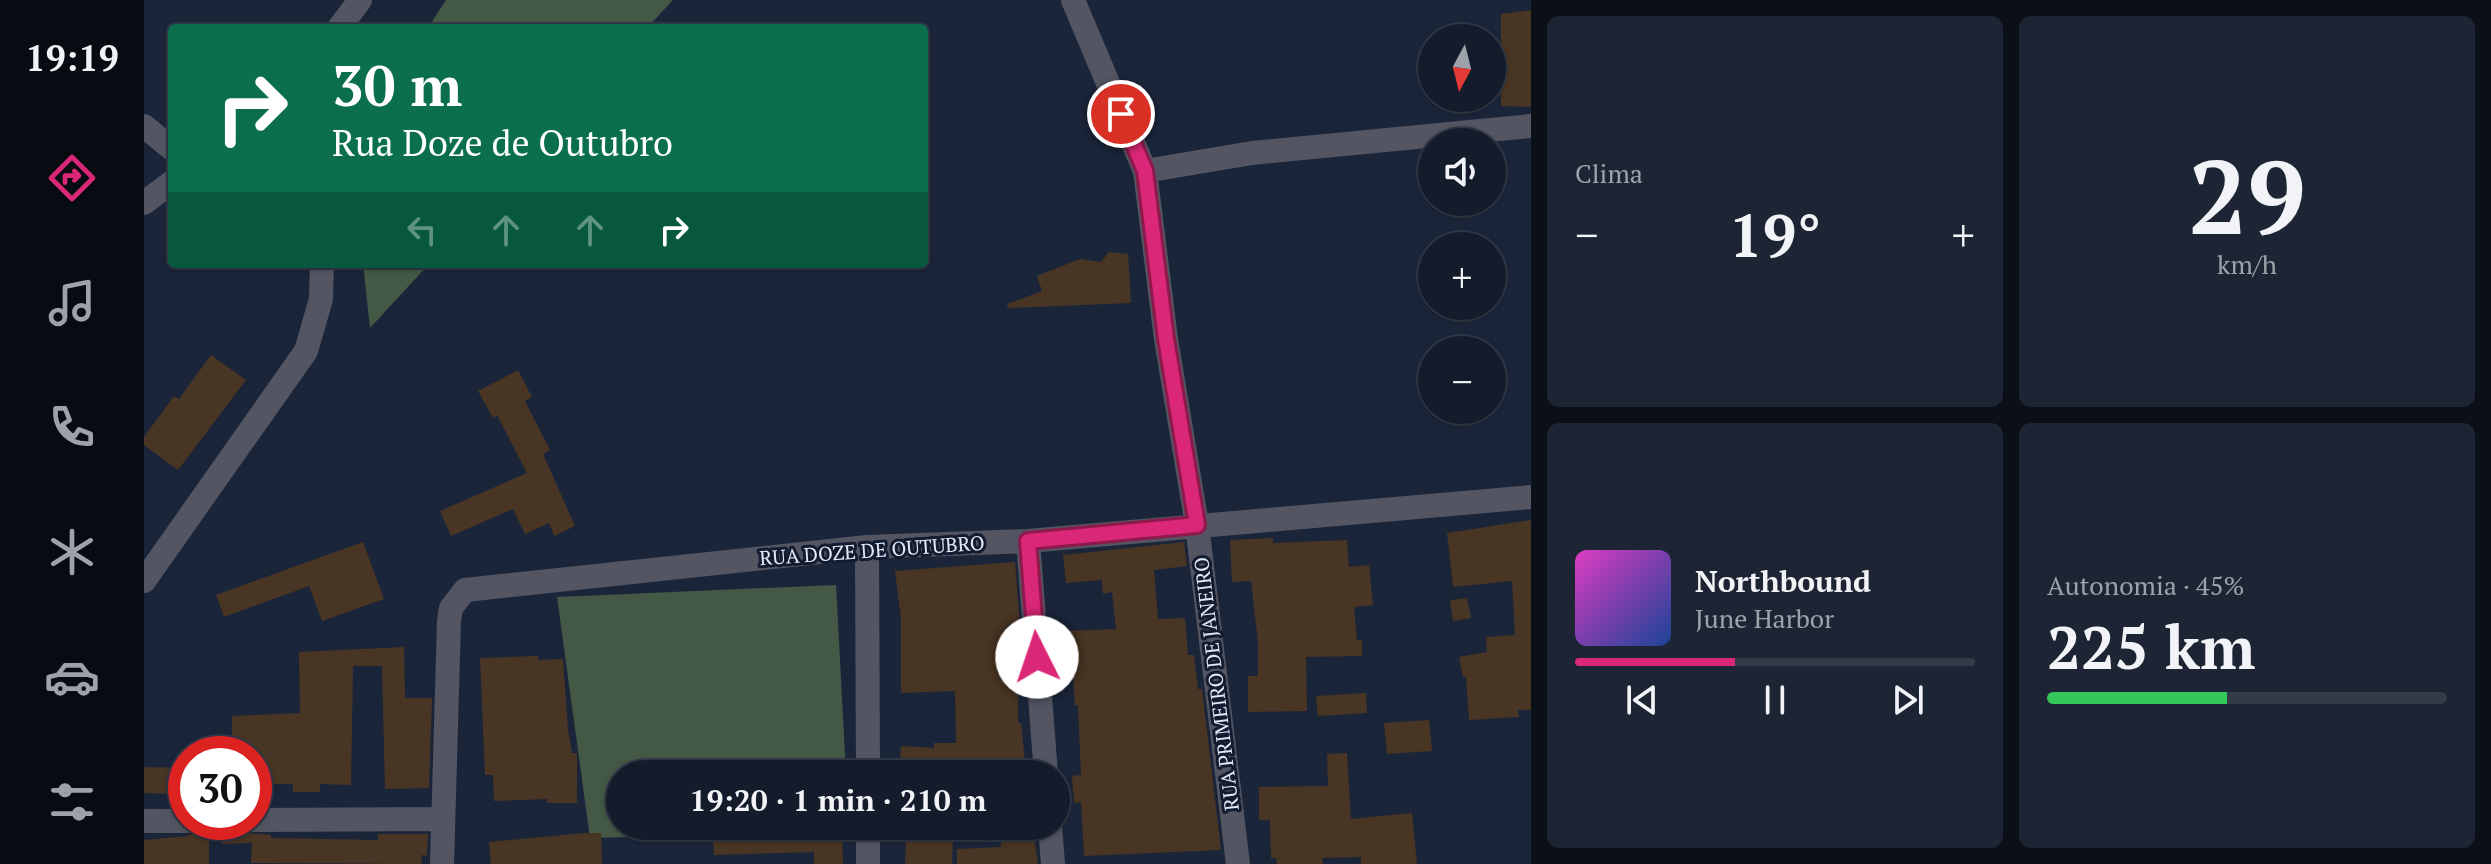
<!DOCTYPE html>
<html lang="pt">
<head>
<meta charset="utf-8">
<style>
	body { margin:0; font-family:"PT Serif",serif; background:#1d2534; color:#f1f3f6; height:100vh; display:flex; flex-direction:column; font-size:30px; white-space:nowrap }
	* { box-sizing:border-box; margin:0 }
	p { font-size:26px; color:#9da1a9 }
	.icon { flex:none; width:44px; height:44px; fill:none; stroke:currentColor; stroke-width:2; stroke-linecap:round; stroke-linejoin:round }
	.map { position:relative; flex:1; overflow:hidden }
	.drawer { display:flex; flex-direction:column; gap:16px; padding:16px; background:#0b0f18; width:960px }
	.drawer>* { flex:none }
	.banner { position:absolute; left:24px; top:24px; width:760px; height:244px; border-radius:8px; box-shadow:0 2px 6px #0004,0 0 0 2px #333a48; background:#0b6e4f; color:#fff; overflow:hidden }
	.needle { width:52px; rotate:187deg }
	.buttons { position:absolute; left:1274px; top:24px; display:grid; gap:16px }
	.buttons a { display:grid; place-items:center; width:88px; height:88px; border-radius:50%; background:#141c2c; box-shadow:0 2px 6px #0004,0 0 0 2px #333a48; font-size:40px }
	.speed { position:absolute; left:24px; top:736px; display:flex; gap:16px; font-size:40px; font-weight:700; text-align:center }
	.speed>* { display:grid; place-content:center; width:104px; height:104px; border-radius:50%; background:#141c2c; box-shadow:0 2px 6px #0004,0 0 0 2px #333a48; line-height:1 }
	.speed .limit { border:12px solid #d22; background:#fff; color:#111 }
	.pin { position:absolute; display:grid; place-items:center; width:68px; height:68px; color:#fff; margin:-34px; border:4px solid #fff; border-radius:50%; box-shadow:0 2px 8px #0007 }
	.me { position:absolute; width:88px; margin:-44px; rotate:356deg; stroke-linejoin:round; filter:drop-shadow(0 0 6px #0008) }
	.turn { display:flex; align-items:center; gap:28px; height:168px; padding:0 32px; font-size:36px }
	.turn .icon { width:104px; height:104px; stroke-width:2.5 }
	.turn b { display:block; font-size:56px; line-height:68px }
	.lanes { display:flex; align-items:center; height:76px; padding:0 32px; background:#0003; justify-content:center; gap:40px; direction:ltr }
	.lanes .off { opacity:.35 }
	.big { font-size:60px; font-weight:800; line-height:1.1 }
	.drawer .card { flex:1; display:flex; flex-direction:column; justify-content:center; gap:12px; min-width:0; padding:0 28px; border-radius:12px; background:#1d2534 }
	.drawer .dial { align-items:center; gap:0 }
	.dial b { font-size:104px; line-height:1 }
	.song { display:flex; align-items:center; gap:24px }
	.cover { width:96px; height:96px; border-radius:12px; background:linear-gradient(135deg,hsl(310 70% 55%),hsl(220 70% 35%)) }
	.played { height:8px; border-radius:4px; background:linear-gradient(90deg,#db2777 40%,#333a48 40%) }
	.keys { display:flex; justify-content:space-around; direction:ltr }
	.heat { display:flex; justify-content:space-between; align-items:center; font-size:44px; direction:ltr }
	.charge { height:12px; border-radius:6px; background:linear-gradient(90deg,#34c759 45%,#333a48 0) }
	.drawer .tiles { flex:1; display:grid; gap:16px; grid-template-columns:repeat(2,1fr) }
	.trip { position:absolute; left:462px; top:760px; width:464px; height:80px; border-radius:40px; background:#141c2c; box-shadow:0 2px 6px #0004,0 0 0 2px #333a48; font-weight:800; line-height:80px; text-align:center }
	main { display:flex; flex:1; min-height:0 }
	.tab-bar { display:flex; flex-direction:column; width:144px; justify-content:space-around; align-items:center; background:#080b12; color:#9da1a9 }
	.tab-bar .icon { width:56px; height:56px }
	.tab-bar .on { color:#db2777 }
	.tab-bar b { font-size:36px; color:#f1f3f6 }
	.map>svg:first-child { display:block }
	.forest { fill:#435945 }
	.building { fill:#493523 }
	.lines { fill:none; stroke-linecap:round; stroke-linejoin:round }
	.minor { stroke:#535662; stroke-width:24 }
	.route-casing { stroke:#8e194d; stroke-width:20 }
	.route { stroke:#db2777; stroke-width:14 }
	.labels { text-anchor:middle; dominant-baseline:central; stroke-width:6; stroke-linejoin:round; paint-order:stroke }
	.street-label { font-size:20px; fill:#e1e9f7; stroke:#121b2f }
</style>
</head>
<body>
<main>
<nav class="tab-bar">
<b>19:19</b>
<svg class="icon on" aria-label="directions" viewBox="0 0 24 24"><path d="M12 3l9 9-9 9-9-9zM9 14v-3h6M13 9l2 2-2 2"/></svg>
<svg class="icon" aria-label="music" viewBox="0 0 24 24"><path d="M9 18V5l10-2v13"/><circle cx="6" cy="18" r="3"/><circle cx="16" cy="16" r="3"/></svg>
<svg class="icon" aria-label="phone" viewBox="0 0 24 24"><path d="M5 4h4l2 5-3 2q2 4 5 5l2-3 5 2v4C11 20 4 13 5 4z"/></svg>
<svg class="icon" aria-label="climate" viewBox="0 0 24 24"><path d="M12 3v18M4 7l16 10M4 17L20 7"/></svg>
<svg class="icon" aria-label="car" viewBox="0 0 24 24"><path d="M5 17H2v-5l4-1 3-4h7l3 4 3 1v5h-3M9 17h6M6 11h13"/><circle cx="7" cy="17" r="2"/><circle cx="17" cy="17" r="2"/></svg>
<svg class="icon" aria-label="filters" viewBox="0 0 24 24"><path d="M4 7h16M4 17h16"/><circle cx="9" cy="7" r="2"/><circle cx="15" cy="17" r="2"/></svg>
</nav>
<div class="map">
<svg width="1387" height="864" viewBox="0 0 1387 864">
	<rect width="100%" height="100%" fill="#1b253a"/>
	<path class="forest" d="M302 0H529L503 28H284Z
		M219 264H285L226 328Z
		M692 585 702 774H476V826H564L559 835 446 838 413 597Z"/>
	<path class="building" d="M1387 10V107L1357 106V14Z
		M965 252 984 254 987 303 864 308 863 304 898 291 893 276 936 259 957 262Z
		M67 355 102 380 34 470 0 445V437L30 396 35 399Z
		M374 370 388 397 381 401 406 450 399 454 431 526 410 536 405 523 381 534 369 509 307 536 296 511 383 473 353 415 349 418 334 391Z
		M1387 520V710H1374L1375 717 1325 720 1322 677H1319L1315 657 1343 652 1342 637 1371 635 1368 581 1309 587 1303 533Z
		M1129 538V543L1203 540 1205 567 1225 565 1229 605 1210 607 1213 640H1218V656L1162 657 1163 711 1104 712V676H1114V642L1107 581 1088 582 1086 540Z
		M219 542 240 599 178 621 165 586 80 617 72 595Z
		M1040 542 1043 566 1010 570 1014 619 1041 618 1044 655H1050L1054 689H1058L1077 850 940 856 937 802 930 803 928 776 937 775 934 705H931L929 677 924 678 922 631 972 629 968 592 959 594 958 580 922 583 919 555Z
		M871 562 880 678 874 679V723H877L882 771 793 774V771L756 769 757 746 790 748V743H812L811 691 757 693V618L751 571Z
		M1323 598 1327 618 1309 621 1306 600Z
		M260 647 261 698H288L285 788 241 789 238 666H209L207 785 176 784V792H149V784H111L110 754H88V716L156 713 155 652Z
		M394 656V660L419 659 424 730 428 753H433V803H403V799L350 801 349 775H341L336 658Z
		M1222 693 1223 713 1174 716 1172 696Z
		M1285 720 1288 751 1243 754 1240 723Z
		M1203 753 1207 819 1268 813 1273 864H1217V857L1178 858 1179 864H1133L1132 858H1127L1126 820H1115V787L1184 786 1183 754Z
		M0 767 42 768V788L29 787V794L0 793Z
		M97 826 103 833 127 835V838L234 840V834H284L283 856 277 855 278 864 107 863 108 843 78 844 77 827Z
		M606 826H698L699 864H670V852L570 855 569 837 605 834Z
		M769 826H803L802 838 809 839 808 864H761L762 837H768Z
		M856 826H889L894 864H813V849L857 847Z
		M54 830H65V864H0V840L43 836Z
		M440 833H457L458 864H347L345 842Z"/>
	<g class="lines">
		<path class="minor" d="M929 0 1001 171 1022 339 1053 525 1094 864
			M195 28 216 0
			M0 126 28 149
			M1001 171 1108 153 1387 126
			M0 203 28 182
			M884 541 902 774
			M723 547 724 774
			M0 581 162 351 177 299 178 264
			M110 820 299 819
			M0 821H42
			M724 826V864
			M906 826 909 864
			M298 864 305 621 307 608 321 590 723 547 884 541 1387 497"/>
	</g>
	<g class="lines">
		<defs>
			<path id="route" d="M893 657 884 541 1053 525 1022 339 1001 171 977 114"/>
		</defs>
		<use href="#route" class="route-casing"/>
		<use href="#route" class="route"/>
	</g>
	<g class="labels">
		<g class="street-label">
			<text transform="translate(728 550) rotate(-4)">RUA DOZE DE OUTUBRO</text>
			<text transform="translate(1072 684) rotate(-97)">RUA PRIMEIRO DE JANEIRO</text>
		</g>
	</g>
</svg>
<div class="buttons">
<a><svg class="needle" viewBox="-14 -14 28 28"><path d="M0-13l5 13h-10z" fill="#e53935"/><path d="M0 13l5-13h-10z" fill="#9da1a9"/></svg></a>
<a><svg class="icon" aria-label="sound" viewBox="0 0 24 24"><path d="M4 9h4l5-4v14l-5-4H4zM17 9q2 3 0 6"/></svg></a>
<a>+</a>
<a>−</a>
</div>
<div class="speed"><div class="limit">30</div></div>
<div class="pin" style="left:977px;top:114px;background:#d93025"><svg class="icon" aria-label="arrive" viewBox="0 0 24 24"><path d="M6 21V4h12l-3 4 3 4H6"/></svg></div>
<svg class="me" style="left:893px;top:657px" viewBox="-20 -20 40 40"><circle r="19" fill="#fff"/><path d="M0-13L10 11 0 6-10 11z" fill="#db2777"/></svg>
<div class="trip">19:20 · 1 min · 210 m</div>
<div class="banner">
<div class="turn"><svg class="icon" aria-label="right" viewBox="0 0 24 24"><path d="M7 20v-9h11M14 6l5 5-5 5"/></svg><div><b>30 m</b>Rua Doze de Outubro</div></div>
<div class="lanes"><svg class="icon off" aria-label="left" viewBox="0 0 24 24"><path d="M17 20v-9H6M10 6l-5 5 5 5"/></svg><svg class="icon off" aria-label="ahead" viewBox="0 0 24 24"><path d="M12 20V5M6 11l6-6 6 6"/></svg><svg class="icon off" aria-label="ahead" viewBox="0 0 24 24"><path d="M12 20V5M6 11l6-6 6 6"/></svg><svg class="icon" aria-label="right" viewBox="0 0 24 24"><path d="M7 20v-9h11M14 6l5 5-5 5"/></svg></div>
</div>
</div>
<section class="drawer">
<div class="tiles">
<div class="card"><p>Clima</p>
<div class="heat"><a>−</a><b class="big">19°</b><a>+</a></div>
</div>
<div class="card dial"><b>29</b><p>km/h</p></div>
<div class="card">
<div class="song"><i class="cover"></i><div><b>Northbound</b><p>June Harbor</p></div></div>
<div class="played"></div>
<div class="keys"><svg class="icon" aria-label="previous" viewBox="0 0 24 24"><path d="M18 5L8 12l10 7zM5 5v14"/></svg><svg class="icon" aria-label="pause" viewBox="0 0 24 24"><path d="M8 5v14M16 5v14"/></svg><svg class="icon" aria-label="next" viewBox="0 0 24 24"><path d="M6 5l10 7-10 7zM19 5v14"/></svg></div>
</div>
<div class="card"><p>Autonomia · 45%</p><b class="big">225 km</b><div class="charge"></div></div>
</div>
</section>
</main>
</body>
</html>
